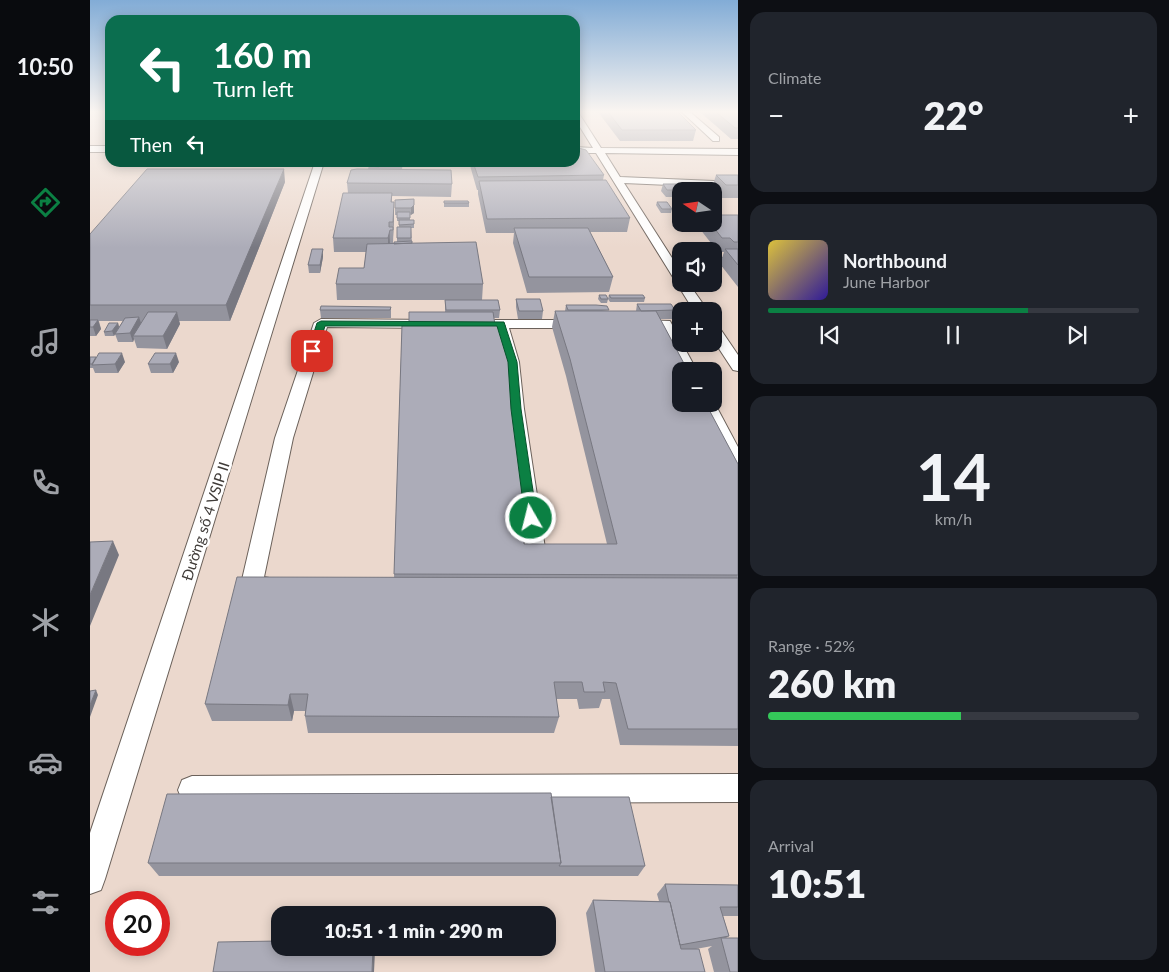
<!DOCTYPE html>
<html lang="en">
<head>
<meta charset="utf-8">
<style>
	body { margin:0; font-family:Lato,sans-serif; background:#20242c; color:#f1f3f6; height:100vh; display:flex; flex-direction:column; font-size:19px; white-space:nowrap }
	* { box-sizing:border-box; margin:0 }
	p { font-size:16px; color:#9ea1a6 }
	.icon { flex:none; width:28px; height:28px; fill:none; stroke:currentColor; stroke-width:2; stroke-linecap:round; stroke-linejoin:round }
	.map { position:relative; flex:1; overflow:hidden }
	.side { display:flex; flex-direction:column; gap:12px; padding:12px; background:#0d0f14; width:431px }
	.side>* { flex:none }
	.top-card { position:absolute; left:15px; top:15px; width:475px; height:152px; border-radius:15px; box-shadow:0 2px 12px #0003; background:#0b6e4f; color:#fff; overflow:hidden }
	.needle { width:32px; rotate:283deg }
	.controls { position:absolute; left:582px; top:182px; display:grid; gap:10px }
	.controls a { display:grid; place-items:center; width:50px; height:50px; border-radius:10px; background:#171b24; box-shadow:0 2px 12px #0003; font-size:25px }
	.speed { position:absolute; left:15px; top:891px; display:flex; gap:10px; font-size:25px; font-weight:700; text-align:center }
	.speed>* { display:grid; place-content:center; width:65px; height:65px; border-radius:50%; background:#171b24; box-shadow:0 2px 12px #0003; line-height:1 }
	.speed .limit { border:8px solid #d22; background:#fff; color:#111 }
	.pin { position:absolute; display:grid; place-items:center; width:42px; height:42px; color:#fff; margin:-21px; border-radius:10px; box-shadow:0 2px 8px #0006 }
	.me { position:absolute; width:55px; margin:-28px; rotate:352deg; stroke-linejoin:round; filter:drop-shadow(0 0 4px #0008) }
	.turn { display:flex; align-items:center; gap:18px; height:105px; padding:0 25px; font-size:22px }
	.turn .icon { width:65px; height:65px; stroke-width:2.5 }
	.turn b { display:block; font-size:35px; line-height:42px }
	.then { display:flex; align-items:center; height:48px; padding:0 25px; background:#0003; gap:10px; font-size:19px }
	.big { font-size:38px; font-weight:800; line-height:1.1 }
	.side .widget { flex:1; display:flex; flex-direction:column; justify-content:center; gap:8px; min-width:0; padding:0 18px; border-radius:15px; background:#20242c }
	.side .dial { align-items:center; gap:0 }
	.dial b { font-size:65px; line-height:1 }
	.song { display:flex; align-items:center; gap:15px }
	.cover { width:60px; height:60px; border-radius:8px; background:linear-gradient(135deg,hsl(50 70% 55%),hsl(250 70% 35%)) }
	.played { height:5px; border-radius:2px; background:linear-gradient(90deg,#0b8043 70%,#363941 70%) }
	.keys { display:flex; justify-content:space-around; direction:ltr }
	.heat { display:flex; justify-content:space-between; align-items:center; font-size:28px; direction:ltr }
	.charge { height:8px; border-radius:4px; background:linear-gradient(90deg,#34c759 52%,#363941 0) }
	.trip { position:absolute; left:181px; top:906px; width:285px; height:50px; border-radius:15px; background:#171b24; box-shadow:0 2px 12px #0003; font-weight:800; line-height:50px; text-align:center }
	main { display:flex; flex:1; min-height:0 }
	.tabs { display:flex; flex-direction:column; width:90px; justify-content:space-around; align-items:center; background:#090b0e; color:#9ea1a6 }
	.tabs .icon { width:35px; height:35px }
	.tabs .current { color:#0b8043 }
	.tabs b { font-size:22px; color:#f1f3f6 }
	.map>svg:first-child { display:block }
	.built { fill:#ebd8cd; fill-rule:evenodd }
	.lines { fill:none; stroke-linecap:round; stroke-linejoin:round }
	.minor-casing { stroke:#6b615a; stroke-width:2 }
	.minor { fill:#fff; fill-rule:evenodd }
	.wall { fill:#94949e }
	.shaded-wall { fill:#787881 }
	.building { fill:#acacb8; stroke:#787881 }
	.route { fill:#0b8043; stroke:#07532c }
	.labels { text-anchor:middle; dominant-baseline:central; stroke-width:5; stroke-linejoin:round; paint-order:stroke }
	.street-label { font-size:15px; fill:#403c39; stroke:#fff }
</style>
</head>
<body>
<main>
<nav class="tabs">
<b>10:50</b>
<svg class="icon current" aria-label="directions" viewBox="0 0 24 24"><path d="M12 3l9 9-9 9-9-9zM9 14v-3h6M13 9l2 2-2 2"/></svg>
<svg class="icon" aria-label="music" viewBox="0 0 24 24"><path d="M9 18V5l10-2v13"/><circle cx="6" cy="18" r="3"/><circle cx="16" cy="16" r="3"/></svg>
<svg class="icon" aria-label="phone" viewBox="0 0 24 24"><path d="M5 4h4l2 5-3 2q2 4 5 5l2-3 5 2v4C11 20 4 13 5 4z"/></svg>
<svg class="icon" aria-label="climate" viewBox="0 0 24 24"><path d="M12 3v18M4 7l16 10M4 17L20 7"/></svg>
<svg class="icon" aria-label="car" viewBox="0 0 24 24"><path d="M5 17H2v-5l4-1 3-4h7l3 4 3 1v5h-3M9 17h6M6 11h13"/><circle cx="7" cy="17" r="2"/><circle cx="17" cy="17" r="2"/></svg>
<svg class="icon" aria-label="filters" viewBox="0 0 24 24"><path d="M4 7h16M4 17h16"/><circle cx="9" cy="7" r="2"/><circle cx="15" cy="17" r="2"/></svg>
</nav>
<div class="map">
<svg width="648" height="972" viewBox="0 0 648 972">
	<rect width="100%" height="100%" fill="#f4e8e0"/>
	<path class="built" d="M0 112H20V162H485V112H648V972H0ZM591 191H624V224H591ZM591 251H624V284H591ZM591 311H624V344H591ZM591 371H624V404H591ZM26 902H69V945H26ZM190 915H458V948H190Z"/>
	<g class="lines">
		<defs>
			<path id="minor" d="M485 112H488L511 148 648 149V155L515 153 530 177 648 182V188L534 183 591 272V284H599L618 311H604L506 153H485V147L503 148 485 119Z
				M592 112H600L629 137V141H623Z
				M0 146H20V152H0Z
				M225 162H234L15 879 11 890 0 894V833Z
				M624 258H648V266H624Z
				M231 319 345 320 352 324 345 328 237 327 203 438 174 577 190 580 193 586 190 592C178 596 166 594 154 590L151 584 185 438 224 323Z
				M380 320H487L494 324 487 328H419L429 362 434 409 456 555 453 561 446 563 439 561 436 555 418 409 415 362 405 328 375 327 373 324 375 321Z
				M547 320 580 321 607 371H593L570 328 542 327 540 324 542 321Z
				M624 326 629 327 648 355V371L643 370 624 341Z
				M624 402 648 447V470L642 468 639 464 609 404Z
				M648 774V802L102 804 92 800 88 790 92 780 102 776Z"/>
		</defs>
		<use href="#minor" class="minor-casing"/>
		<use href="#minor" class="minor"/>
	</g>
	<path class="wall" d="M508 112H588L606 130 603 141H530Z
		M610 112H648V139H641Z
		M280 162H313L312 169 362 184 361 197 302 196V202L304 215 303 244 307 242V227H309V221H307V215H305V200L324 199V213L320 215V220H324V228H321L322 243 393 284 392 300H247L246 284 274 268 276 252H244L243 238 258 193 257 183 278 169Z
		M356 162H369V166L356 167Z
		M379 162H485L514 175 513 180 540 218 537 232H500L523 277 519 292 437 293 423 243 424 233H396L388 194V190H387Z
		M626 175H648V198H632L622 188Z
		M195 182 140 321H89L90 324 77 349 47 348 44 339 43 342H28L25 334 24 336H15L14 332 28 323 29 327 33 321H9L11 329 6 336H0V234Z
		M603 183 623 191H591V210L585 202 586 197H576L571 191 573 184 603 186Z
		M354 201 379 203V207H354Z
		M567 202 582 209 581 213H571L566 205Z
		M627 215H648V287L630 264 634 252H628L610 229 611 224H606H624Z
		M233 257 230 273H219L218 265Z
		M509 295 518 299 517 303H511L508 299Z
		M519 295 555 298 554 302H520L518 299Z
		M426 299 453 311 452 319H428L426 307Z
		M355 300 410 310 409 318H404L437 534 432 535 434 544H517L476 376 462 327 465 311H475L476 305 519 311H546L547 304 585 310 582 319H570L648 464V746L530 745 520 699H512L509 708 489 709 487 699H466L469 717 464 733H218L215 716V711H204L202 721H122L115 704 304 578 312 325H319L355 312Z
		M301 307V318H231L230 310Z
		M0 357 35 362 28 373H5L3 368H0Z
		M89 362 83 373H61L58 364Z
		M461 797 555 866 548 876H69L58 863Z
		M575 884 648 885V916H633L639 936 636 938 648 972H624L618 949 622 946 606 949 615 972H505L496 913 503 900 569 901 567 894Z"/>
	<path class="shaded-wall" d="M194 169 195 182 140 321 136 305Z
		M304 202V215L303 237V222Z
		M324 205V213L321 215V208Z
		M299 222 300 245 298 252V238Z
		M233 249V257L230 273V265Z
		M87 312 90 324 77 349 73 336Z
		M49 317 52 326 43 336 44 339 43 342 40 333Z
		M8 320 11 329 6 336 3 327Z
		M28 323 29 327 24 336 22 331Z
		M32 353 35 362 28 373 25 364Z
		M86 353 89 362 83 373 80 364Z
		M440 516 437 534 427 537 430 519Z
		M23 541 29 555 0 626V595Z
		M6 690 8 695 0 717V705Z
		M200 694 204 711 202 721 198 705Z
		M283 948H284L285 951 284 972H282Z"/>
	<path class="building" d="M518 112H588L606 130H532Z
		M626 112H648V128H645Z
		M485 147 496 150 514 175 388 177 383 162H485Z
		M280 162H312V165H290L289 167 278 166Z
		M57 169H194L136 305H0V234Z
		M267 169 361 170 362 184 257 183 261 170Z
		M626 175H648V185H636Z
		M516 180 540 218 397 219 389 181Z
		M603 183H616L624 191H611Z
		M573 184H601L607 190H577Z
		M253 193H302L301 202H304L303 222H299V227H303V230H300L298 238H243Z
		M587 195H591V200Z
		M324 199V205L321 208H305V200Z
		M354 201H378L379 203H354Z
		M567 202H577L582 209H572Z
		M307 212H320V218H307Z
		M624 215H648V242H644L640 238H632L621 224H624Z
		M309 220H324V224L309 225Z
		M307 227H321V238H307Z
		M424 228H498L523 277H439Z
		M322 241V243L304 244V242Z
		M386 242 393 284H246L249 268H274L277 244Z
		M222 249H233L230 265H218Z
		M635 249H648V265Z
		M509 295H516L518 299H511Z
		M519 295H553L555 298H521Z
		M426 299H450L453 311H429Z
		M355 300H408L410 310H356Z
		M547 304H581L585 310 551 311Z
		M476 305H506L517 306 519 310H478Z
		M231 306 301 307 300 310H230Z
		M465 311H566L598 371H591V404H616L648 464V575L304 574 312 325H319V312H403L405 325H415L440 516 430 519 434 544H527L480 359Z
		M58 312H87L73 336H43Z
		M49 317 40 333 25 334 35 318Z
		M0 320H8L3 327H0Z
		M19 323H28L22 331 14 332Z
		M9 353H32L25 364 2 365Z
		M65 353H86L80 364H58Z
		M0 357H6L2 364H0Z
		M23 541 0 595V542Z
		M147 577 648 578V729H538L526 683 513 682 515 692H494L492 682H464L469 717 215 716 218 694H200L198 705 115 704Z
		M6 690 0 705V691Z
		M461 793 471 863H58L77 794Z
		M461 797H539L555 866H469L471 863Z
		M575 884 648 885V907H630L639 936 590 945 580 902H579Z
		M503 900 580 902 591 949H609L615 972H515Z
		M631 938H648V972H640Z
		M190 941V948H283L282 972H123L128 942Z"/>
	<linearGradient id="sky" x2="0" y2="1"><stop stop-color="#82acd6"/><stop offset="0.45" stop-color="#faf5f1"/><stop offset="1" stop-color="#faf5f1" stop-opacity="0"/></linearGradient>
	<rect width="648" height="248" fill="url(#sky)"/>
	<path class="route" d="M231 321 414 322 427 362 431 409 447 518 446 521 441 523 435 518 421 409 418 362 407 326H235L227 351 219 353 218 351 227 323Z"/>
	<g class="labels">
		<g class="street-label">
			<text transform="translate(115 521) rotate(-72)">Đường số 4 VSIP II</text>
		</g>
	</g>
</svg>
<div class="controls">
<a><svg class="needle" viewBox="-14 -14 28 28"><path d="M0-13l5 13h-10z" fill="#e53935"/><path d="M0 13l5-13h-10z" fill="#9ea1a6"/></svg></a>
<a><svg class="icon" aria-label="sound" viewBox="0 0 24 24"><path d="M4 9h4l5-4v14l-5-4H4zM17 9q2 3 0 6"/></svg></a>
<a>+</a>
<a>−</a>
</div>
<div class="speed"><div class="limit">20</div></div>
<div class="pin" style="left:222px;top:351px;background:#d93025"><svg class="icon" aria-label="arrive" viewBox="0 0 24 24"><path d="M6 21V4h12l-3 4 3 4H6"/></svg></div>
<svg class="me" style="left:441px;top:518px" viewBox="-20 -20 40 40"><circle r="17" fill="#0b8043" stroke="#fff" stroke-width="3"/><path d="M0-11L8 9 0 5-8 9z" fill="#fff"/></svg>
<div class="trip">10:51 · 1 min · 290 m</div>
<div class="top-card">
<div class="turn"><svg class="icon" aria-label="left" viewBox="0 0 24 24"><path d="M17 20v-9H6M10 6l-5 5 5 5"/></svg><div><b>160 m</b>Turn left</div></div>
<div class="then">Then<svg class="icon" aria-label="left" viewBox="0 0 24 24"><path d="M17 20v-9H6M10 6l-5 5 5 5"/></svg></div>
</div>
</div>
<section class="side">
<div class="widget"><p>Climate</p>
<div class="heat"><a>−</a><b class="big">22°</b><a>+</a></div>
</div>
<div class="widget">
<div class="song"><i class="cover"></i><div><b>Northbound</b><p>June Harbor</p></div></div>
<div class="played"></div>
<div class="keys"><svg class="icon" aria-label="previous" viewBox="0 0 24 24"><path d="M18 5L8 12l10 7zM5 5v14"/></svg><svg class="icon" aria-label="pause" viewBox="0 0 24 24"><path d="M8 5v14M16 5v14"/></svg><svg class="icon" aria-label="next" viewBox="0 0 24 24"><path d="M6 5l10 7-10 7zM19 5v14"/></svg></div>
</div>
<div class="widget dial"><b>14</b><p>km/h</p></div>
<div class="widget"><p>Range · 52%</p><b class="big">260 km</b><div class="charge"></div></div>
<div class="widget"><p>Arrival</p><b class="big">10:51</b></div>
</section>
</main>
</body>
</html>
